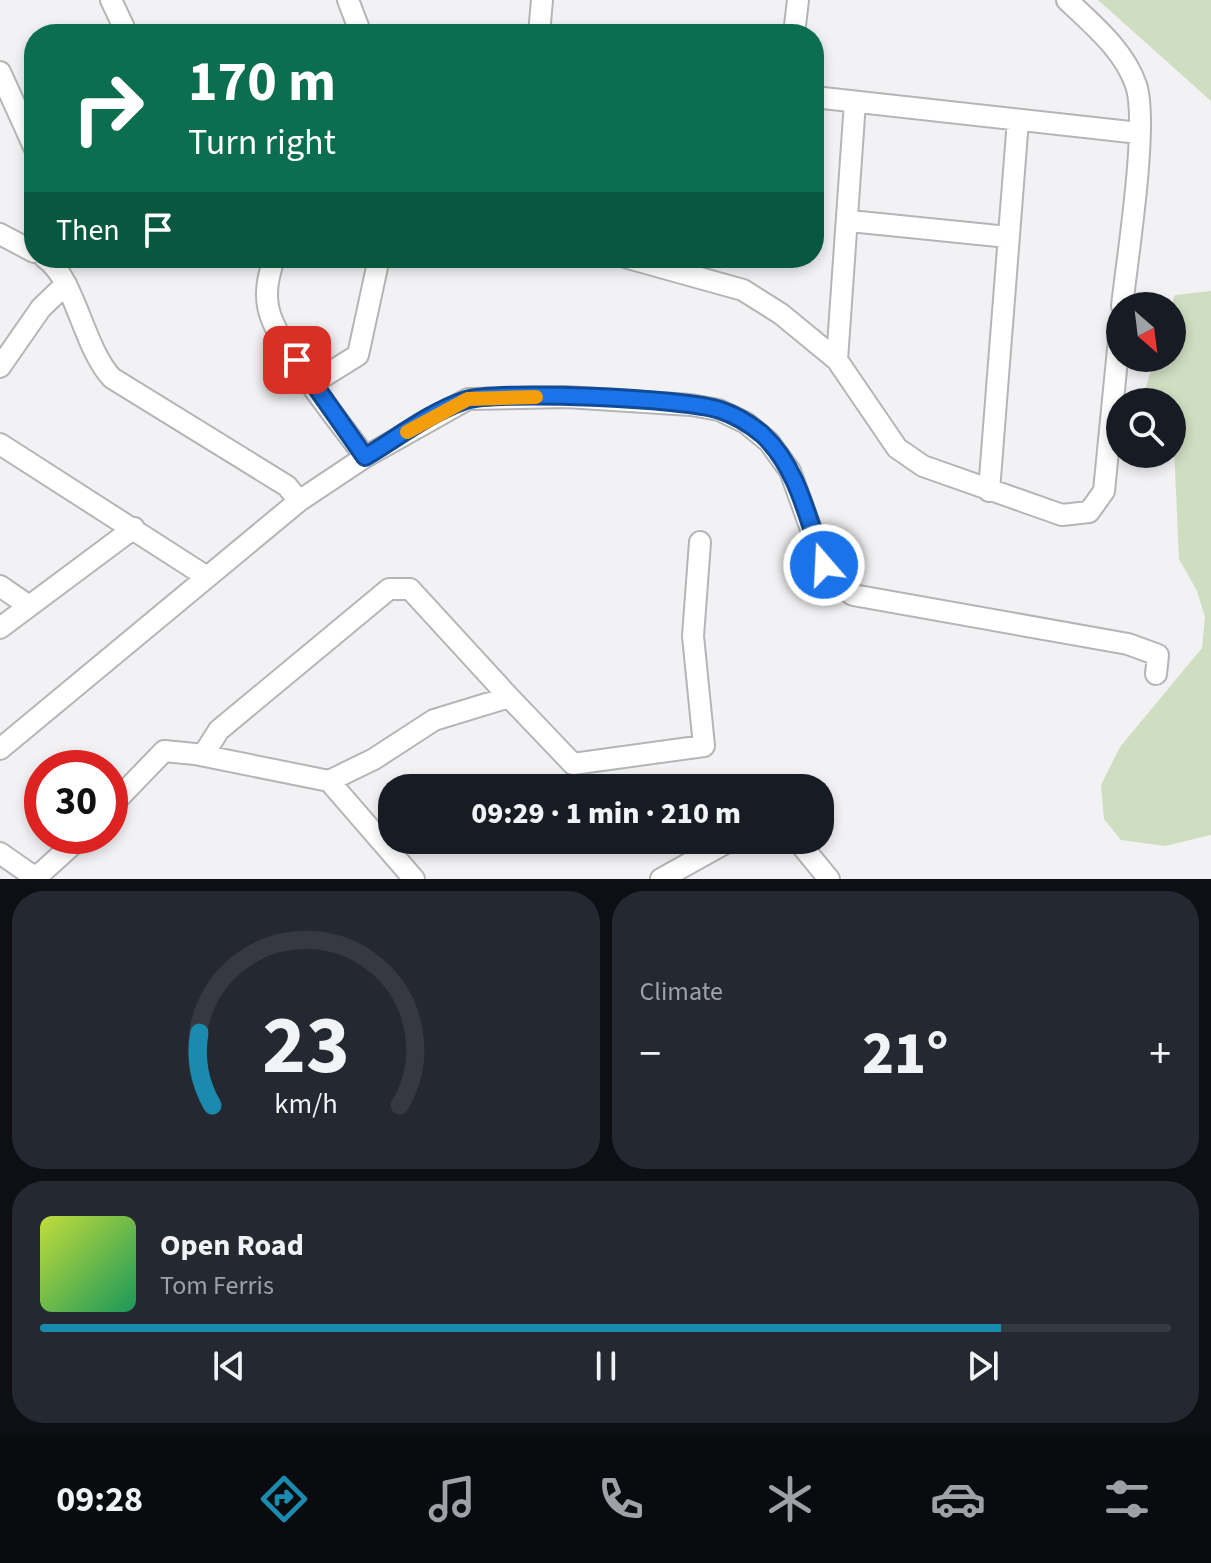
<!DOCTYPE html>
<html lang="en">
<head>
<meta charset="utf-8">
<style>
	body { margin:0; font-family:"Source Sans 3",sans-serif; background:#242831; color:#f1f3f6; height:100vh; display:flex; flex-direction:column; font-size:30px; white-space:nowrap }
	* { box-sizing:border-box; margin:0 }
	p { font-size:26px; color:#9ea1a6 }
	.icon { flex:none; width:44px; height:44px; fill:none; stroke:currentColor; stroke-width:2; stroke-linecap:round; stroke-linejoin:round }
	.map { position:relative; height:879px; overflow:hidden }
	.side { display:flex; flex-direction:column; gap:12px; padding:12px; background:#0d0f14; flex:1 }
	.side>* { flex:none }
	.top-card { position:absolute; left:24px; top:24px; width:800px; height:244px; border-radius:32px; box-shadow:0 4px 12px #0003; background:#0b6e4f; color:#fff; overflow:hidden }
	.needle { width:52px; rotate:152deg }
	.tools { position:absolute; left:1106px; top:292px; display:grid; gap:16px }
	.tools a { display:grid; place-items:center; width:80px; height:80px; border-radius:50%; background:#171b24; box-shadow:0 4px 12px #0003; font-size:40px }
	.speed { position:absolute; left:24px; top:750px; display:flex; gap:16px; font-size:40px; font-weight:700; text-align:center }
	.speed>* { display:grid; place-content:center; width:104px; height:104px; border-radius:50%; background:#171b24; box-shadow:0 4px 12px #0003; line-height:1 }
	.speed .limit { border:12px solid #d22; background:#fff; color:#111 }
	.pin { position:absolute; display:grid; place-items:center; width:68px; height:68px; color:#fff; margin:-34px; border-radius:16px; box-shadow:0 4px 12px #0006 }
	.me { position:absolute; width:88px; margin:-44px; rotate:341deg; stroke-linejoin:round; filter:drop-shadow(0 0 6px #0008) }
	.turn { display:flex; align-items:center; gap:28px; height:168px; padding:0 32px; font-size:36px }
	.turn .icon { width:104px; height:104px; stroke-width:2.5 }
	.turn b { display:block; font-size:56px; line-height:68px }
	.then { display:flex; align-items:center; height:76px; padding:0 32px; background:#0003; gap:16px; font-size:30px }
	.big { font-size:60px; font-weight:800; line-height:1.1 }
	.side .card { flex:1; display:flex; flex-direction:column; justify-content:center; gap:12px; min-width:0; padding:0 28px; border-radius:32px; background:#242831 }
	.side .dial { align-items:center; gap:0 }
	.dial svg { height:208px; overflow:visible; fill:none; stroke:#363941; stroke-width:7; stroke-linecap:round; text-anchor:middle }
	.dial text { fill:#f1f3f6; stroke:none }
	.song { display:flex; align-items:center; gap:24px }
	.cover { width:96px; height:96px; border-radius:12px; background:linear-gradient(135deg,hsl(70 70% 55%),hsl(150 70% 35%)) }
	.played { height:8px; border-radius:4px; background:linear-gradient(90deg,#1a8aaf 85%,#363941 85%) }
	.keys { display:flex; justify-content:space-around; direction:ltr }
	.heat { display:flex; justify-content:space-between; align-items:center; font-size:44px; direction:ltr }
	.side .tiles { flex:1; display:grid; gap:12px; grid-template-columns:1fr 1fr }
	.card:last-child { grid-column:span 2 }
	.trip { position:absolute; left:378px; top:774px; width:456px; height:80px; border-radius:32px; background:#171b24; box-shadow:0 4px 12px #0003; font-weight:800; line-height:80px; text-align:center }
	.tabs { display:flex; height:128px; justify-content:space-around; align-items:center; background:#090b0e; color:#9ea1a6 }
	.tabs .icon { width:56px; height:56px }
	.tabs .active { color:#1a8aaf }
	.tabs b { font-size:36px; color:#f1f3f6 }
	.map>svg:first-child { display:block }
	.green { fill:#cfddc1 }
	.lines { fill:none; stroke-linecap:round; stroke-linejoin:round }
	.minor-casing { stroke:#b4b5b6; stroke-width:24 }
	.minor { stroke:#fff; stroke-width:20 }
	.route-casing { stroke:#114b97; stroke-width:20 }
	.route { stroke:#1a73e8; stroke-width:14 }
	.slow { stroke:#f59e0b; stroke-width:14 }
</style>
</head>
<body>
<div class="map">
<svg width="1211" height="879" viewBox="0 0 1211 879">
	<rect width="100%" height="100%" fill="#f2f2f4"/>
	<path class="green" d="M1098 0H1211V101Z
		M1211 291V835L1165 846 1121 840 1104 819 1101 785 1120 747 1202 648 1205 617 1197 591 1179 559 1172 402H1141L1155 358H1172L1171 306 1175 295Z"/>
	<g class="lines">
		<defs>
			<path id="minor" d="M111 0 127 34
				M348 0 361 34
				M1067 0C1093 25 1124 50 1136 85 1149 123 1127 260 1122 306
				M539 34 542 0
				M794 34 798 0
				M0 72 34 147
				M814 97 1139 133
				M850 221 1008 237
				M0 234 34 252
				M45 258C75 278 83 347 112 378L287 486 299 501
				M274 258C269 275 265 289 268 306 274 344 341 423 365 457
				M628 258 743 290 781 314 837 360 897 448 923 466 1062 515 1089 512 1104 491 1120 329
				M837 360 855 102
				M0 367 41 308 66 284
				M313 383 358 355 379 258
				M0 444 207 577
				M989 491 1018 120
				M0 586 29 606
				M0 628 134 528
				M509 697 573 764 704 746 693 636 700 542
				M0 749 299 501 365 457 468 399 566 397 691 405 719 410 746 423 769 442 790 471 824 565 835 582 853 595 1128 644 1158 655 1156 674
				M203 755 219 730 389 589H410L509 697 434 720 374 759 329 781
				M110 807 164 751 195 754 329 781 414 879
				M797 840 829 879
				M0 853 30 874 39 875 82 836
				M661 879 731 840"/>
		</defs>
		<use href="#minor" class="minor-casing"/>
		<use href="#minor" class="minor"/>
	</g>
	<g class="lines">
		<defs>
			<path id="route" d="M297 360 365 457C397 438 430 412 466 400 498 390 686 398 720 410 735 415 750 424 762 434 798 467 808 520 824 565"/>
		</defs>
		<use href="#route" class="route-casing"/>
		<use href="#route" class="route"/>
		<path class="slow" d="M407 432 468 399 536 397"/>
	</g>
</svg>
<div class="tools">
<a><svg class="needle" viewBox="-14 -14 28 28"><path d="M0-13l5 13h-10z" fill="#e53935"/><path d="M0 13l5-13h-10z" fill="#9ea1a6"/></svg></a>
<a><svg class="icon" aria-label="search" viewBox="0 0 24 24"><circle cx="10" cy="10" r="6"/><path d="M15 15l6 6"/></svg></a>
</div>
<div class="speed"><div class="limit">30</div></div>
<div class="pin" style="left:297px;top:360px;background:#d93025"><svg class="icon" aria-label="arrive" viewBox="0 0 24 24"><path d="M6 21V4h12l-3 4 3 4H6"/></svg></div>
<svg class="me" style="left:824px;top:565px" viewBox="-20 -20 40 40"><circle r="17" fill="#1a73e8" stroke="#fff" stroke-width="3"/><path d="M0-11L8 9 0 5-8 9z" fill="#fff"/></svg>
<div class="trip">09:29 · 1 min · 210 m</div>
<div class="top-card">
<div class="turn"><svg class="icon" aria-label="right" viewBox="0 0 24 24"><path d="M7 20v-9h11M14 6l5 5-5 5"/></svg><div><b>170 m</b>Turn right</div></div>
<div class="then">Then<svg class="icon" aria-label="arrive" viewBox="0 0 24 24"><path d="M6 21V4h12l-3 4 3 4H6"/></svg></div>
</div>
</div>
<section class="side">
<div class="tiles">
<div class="card dial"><svg viewBox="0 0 100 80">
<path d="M14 69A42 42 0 1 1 86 69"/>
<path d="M14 69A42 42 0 0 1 9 41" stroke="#1a8aaf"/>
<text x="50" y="56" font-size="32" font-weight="700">23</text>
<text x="50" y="72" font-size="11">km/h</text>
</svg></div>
<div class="card"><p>Climate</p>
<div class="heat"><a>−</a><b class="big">21°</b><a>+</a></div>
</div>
<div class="card">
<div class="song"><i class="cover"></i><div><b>Open Road</b><p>Tom Ferris</p></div></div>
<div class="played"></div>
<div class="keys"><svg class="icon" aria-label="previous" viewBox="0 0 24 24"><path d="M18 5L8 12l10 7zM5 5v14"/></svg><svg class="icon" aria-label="pause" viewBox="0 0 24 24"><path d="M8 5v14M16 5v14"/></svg><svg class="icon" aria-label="next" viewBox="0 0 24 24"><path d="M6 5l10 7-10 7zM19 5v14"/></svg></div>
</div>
</div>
</section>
<nav class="tabs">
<b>09:28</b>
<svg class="icon active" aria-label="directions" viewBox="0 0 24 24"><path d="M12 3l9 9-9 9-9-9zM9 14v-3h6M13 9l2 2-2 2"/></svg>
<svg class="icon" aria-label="music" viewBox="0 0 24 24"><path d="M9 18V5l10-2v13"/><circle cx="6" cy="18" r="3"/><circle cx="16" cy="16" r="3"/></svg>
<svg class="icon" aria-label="phone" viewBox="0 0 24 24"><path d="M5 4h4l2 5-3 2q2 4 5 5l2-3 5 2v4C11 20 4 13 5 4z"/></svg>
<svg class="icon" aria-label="climate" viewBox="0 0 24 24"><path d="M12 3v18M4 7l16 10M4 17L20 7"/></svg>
<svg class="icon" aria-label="car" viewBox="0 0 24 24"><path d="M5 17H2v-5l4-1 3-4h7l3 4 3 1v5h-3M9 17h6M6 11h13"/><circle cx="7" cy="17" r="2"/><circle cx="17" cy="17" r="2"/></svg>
<svg class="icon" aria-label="filters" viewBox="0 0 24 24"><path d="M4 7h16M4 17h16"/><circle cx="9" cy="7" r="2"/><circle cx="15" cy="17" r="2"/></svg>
</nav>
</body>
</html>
